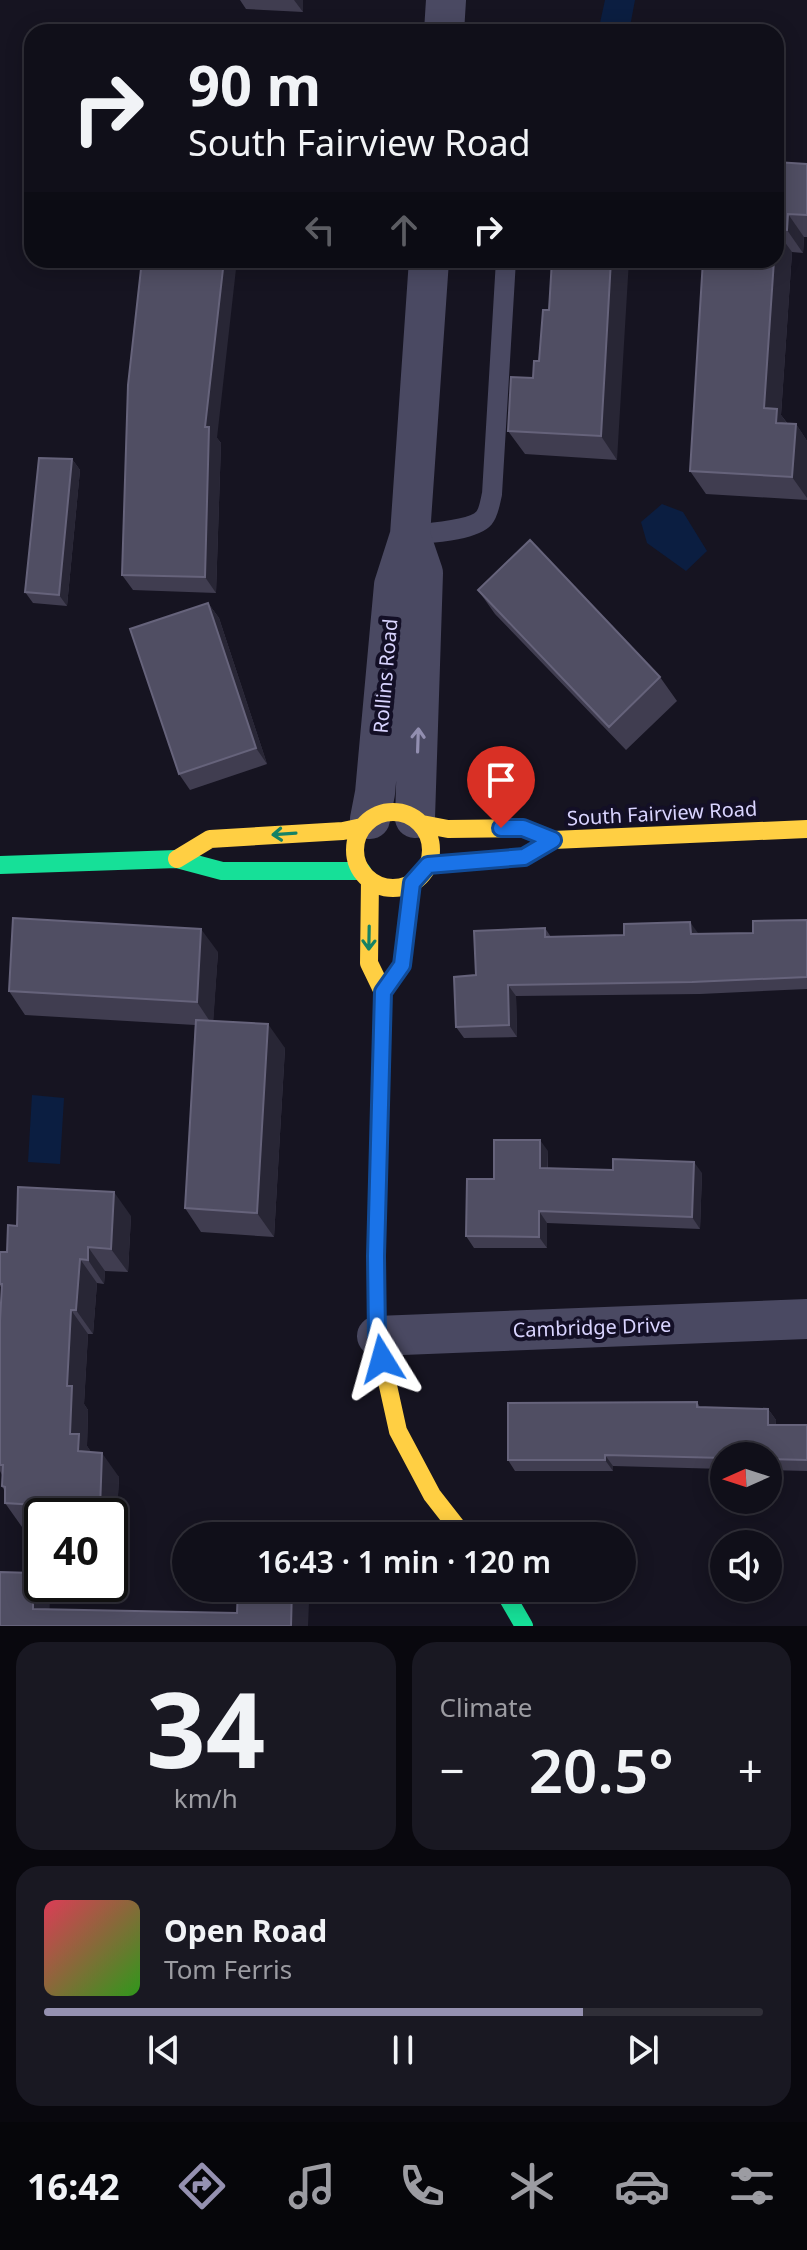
<!DOCTYPE html>
<html lang="en">
<head>
<meta charset="utf-8">
<style>
	body { margin:0; font-family:"Noto Sans",sans-serif; background:#191822; color:#f1f3f6; height:100vh; display:flex; flex-direction:column; font-size:30px; white-space:nowrap }
	* { box-sizing:border-box; margin:0 }
	p { font-size:26px; color:#9c9ca2 }
	.icon { flex:none; width:44px; height:44px; fill:none; stroke:currentColor; stroke-width:2; stroke-linecap:round; stroke-linejoin:round }
	.map { position:relative; height:1626px; overflow:hidden }
	.sheet { display:flex; flex-direction:column; gap:16px; padding:16px; background:#09080e; flex:1 }
	.sheet>* { flex:none }
	.hud { position:absolute; left:24px; top:24px; width:760px; height:244px; border-radius:24px; box-shadow:0 4px 20px #0003,0 0 0 2px #302f38; background:#100f19; color:#f1f3f6; overflow:hidden }
	.needle { width:52px; rotate:267deg }
	.tools { position:absolute; left:710px; top:1442px; display:grid; gap:16px }
	.tools a { display:grid; place-items:center; width:72px; height:72px; border-radius:50%; background:#100f19; box-shadow:0 4px 20px #0003,0 0 0 2px #302f38; font-size:40px }
	.speed { position:absolute; left:24px; top:1498px; display:flex; gap:16px; font-size:40px; font-weight:700; text-align:center }
	.speed>* { display:grid; place-content:center; width:104px; height:104px; border-radius:50%; background:#100f19; box-shadow:0 4px 20px #0003,0 0 0 2px #302f38; line-height:1 }
	.speed .limit { border:4px solid #111; border-radius:12px; background:#fff; color:#111 }
	.pin { position:absolute; display:grid; place-items:center; width:68px; height:68px; color:#fff; margin:-82px -34px; border-radius:50% 50% 50% 0; rotate:-45deg; box-shadow:0 0 8px #0007 }
	.pin .icon { rotate:45deg }
	.me { position:absolute; width:88px; margin:-44px; rotate:352deg; stroke-linejoin:round; filter:drop-shadow(0 0 6px #0008) }
	.turn { display:flex; align-items:center; gap:28px; height:168px; padding:0 32px; font-size:36px }
	.turn .icon { width:104px; height:104px; stroke-width:2.5 }
	.turn b { display:block; font-size:56px; line-height:68px }
	.lanes { display:flex; align-items:center; height:76px; padding:0 32px; background:#0003; justify-content:center; gap:40px; direction:ltr }
	.lanes .off { opacity:.35 }
	.big { font-size:60px; font-weight:600; line-height:1.1 }
	.sheet .widget { flex:1; display:flex; flex-direction:column; justify-content:center; gap:12px; min-width:0; padding:0 28px; border-radius:24px; background:#191822 }
	.sheet .dial { align-items:center; gap:0 }
	.dial b { font-size:104px; line-height:1 }
	.song { display:flex; align-items:center; gap:24px }
	.cover { width:96px; height:96px; border-radius:12px; background:linear-gradient(135deg,hsl(350 70% 55%),hsl(110 70% 35%)) }
	.played { height:8px; border-radius:4px; background:linear-gradient(90deg,#9591b1 75%,#302f38 75%) }
	.keys { display:flex; justify-content:space-around; direction:ltr }
	.heat { display:flex; justify-content:space-between; align-items:center; font-size:44px; direction:ltr }
	.sheet .tiles { flex:1; display:grid; gap:16px; grid-template-columns:1fr 1fr }
	.widget:last-child { grid-column:span 2 }
	.trip { position:absolute; left:172px; top:1522px; width:464px; height:80px; border-radius:40px; background:#100f19; box-shadow:0 4px 20px #0003,0 0 0 2px #302f38; font-weight:600; line-height:80px; text-align:center }
	.menu { display:flex; height:128px; justify-content:space-around; align-items:center; background:#06060a; color:#9c9ca2 }
	.menu .icon { width:56px; height:56px }
	.menu .selected { color:#9591b1 }
	.menu b { font-size:36px; color:#f1f3f6 }
	.map>svg:first-child { display:block }
	.water { fill:#0b1e41 }
	.lines { fill:none; stroke-linecap:round; stroke-linejoin:round }
	.lane { stroke:#4a4962; stroke-width:20 }
	.street { stroke:#4a4962; stroke-width:40 }
	.fast { stroke:#16e098; stroke-width:18 }
	.slow { stroke:#ffcf43; stroke-width:18 }
	.jam { stroke:#f24e42; stroke-width:18 }
	.wall { fill:#403d50 }
	.shaded-wall { fill:#282635 }
	.building { fill:#504e63; stroke:#66637b; stroke-width:2 }
	.oneway { stroke:#928eb0 }
	.oneway2 { stroke:#158265 }
	.route-casing { stroke:#114b97; stroke-width:20 }
	.route { stroke:#1a73e8; stroke-width:14 }
	.labels { text-anchor:middle; dominant-baseline:central; stroke-width:8; stroke-linejoin:round; paint-order:stroke }
	.street-label { font-size:20px; fill:#d9d4ff; stroke:#130f26 }
</style>
</head>
<body>
<div class="map">
<svg width="807" height="1626" viewBox="0 0 807 1626">
	<rect width="100%" height="100%" fill="#161421"/>
	<path class="water" d="M605 0H635L629 32H598Z
		M662 504 683 512 707 551 686 571 647 543 641 522Z
		M32 1095 64 1098 60 1164 28 1162Z"/>
	<g class="lines">
		<path class="lane" d="M410 535C427 533 473 531 484 518 489 512 490 502 492 494L506 260"/>
		<path class="street" d="M444 32 446 0
			M410 535 423 573 415 818
			M370 819 375 793 394 585 410 535 429 260
			M377 1336 807 1319"/>
		<path class="fast" d="M0 865 177 859 222 871H362
			M502 1588 524 1626"/>
		<path class="slow" d="M355 850a38 38 0 1 1 76 0a38 38 0 1 1-76 0Z
			M422 824 448 829 523 828 553 840
			M177 859 210 839 343 831 362 827
			M428 865 524 857 553 840 807 829
			M370 880 369 963 383 992 376 1256 377 1336 398 1431 432 1495 464 1536"/>
		<path class="jam" d="M383 992 402 965 412 883"/>
	</g>
	<path class="wall" d="M240 0H303V12L246 9Z
		M776 162 807 164V237H804L803 253 792 252 781 415 788 424H796L807 441V500L706 494 690 471Z
		M549 310 617 460 525 454 508 431 533 378 539 361Z
		M217 438 221 443 216 593 133 590 122 575Z
		M72 459 80 470 67 606 33 603 25 592Z
		M478 590 660 677 677 701 626 750 495 614Z
		M208 603 219 618 267 764 190 790 179 774Z
		M807 920V989L700 994 516 996 517 1037 464 1038 456 1027 545 928 551 937 753 933Z
		M218 952 213 1021 285 1048 274 1237 201 1232 185 1208 195 1025 25 1015 9 991Z
		M548 1151V1168L702 1173 700 1229 547 1223V1248H474L466 1236 494 1179Z
		M131 1216 128 1272 105 1271 104 1284 97 1283 93 1334H88L84 1404 88 1410 87 1446 91 1452 119 1477 116 1532H110V1516H42V1528L22 1527 5 1503V1492L2 1486V1475L0 1471V1321L2 1288 0 1286V1259L7 1252 17 1226Z
		M697 1402 700 1407 768 1409 776 1420V1425H807V1471L768 1470V1456H724V1469L613 1466V1471H515L508 1460Z"/>
	<path class="shaded-wall" d="M294 0H303V12Z
		M788 214 804 237 803 253 787 230Z
		M776 230 792 252 781 415 793 432 780 431 764 408 774 260H776Z
		M224 260H237L217 438 221 443 216 593 205 577V427Z
		M611 260H629L617 460 601 436Z
		M796 424 807 441V498L792 477Z
		M72 459 80 470 67 606 59 595Z
		M208 603 219 618 267 764 256 748Z
		M690 922 698 933 691 934Z
		M201 929 218 952 213 1026 197 1002Z
		M508 985 516 996 517 1037 509 1025Z
		M268 1024 285 1048 274 1237 257 1213Z
		M540 1140 548 1151 547 1179 540 1168Z
		M694 1162 702 1173 700 1229 692 1217Z
		M114 1192 131 1216 128 1272 111 1249Z
		M539 1211 547 1223V1248L539 1237Z
		M88 1247 105 1271 104 1284 88 1260Z
		M80 1259 97 1283 93 1334 76 1310Z
		M71 1310 88 1334 84 1404 88 1410 87 1446 95 1458 78 1451 70 1434 67 1386Z
		M768 1409 776 1420 775 1437 768 1425Z
		M102 1453 119 1477 116 1532 110 1524V1516H105L100 1509Z
		M605 1455 613 1466V1471L605 1460Z
		M33 1573 50 1596 49 1626 33 1609Z
		M292 1588H299L309 1602 308 1626H291Z"/>
	<path class="building" d="M776 162 807 164V215L788 214 787 230 776 229Z
		M142 260H224L205 427H209L205 577 122 575 128 385Z
		M552 260H611L601 436 508 431 511 377 533 378 534 361H539L543 310H549Z
		M703 260H774L764 408 777 409 776 423 796 424 792 477 690 471Z
		M39 458 72 459 59 595 25 592Z
		M530 540 660 677 609 727 478 590Z
		M208 603 256 748 179 774 130 629Z
		M13 918 201 929 197 1002 9 991Z
		M807 920V977L692 982 508 985 509 1025 456 1027 454 977 476 975 474 931 545 928V937L624 935V924L690 922 691 934 753 933V921Z
		M196 1020 268 1024 257 1213 185 1208Z
		M494 1140H540V1168L613 1170V1159L694 1162 692 1217 539 1211V1237L466 1236 467 1179H494Z
		M18 1187 114 1192 111 1249 88 1247V1260L80 1259 76 1310H71L67 1386H72L70 1434H79L78 1451 102 1453 100 1509 5 1503V1487L2 1486 3 1465H0V1321L2 1284H0V1252H7L8 1225 17 1226Z
		M697 1402V1407L768 1409V1425H807V1460L768 1459V1456H724V1458L605 1455V1460H508V1403Z
		M0 1572 33 1573V1609L237 1613 238 1588H292L291 1626H0Z"/>
	<defs><path id="oneway-shaft" d="M-6 0H5M1.5-3L5.5 0L1.5 3" fill="none" stroke-width="1.6" stroke-linecap="round" stroke-linejoin="round" transform="scale(2)"/></defs>
	<use class="oneway" href="#oneway-shaft" transform="translate(418 740) rotate(-88)"/>
	<g class="oneway2">
		<use href="#oneway-shaft" transform="translate(284 834) rotate(176)"/>
		<use href="#oneway-shaft" transform="translate(369 938) rotate(91)"/>
	</g>
	<g class="lines">
		<defs>
			<path id="route" d="M382 1359 377 1336 376 1256 383 992 402 965 412 883 428 865 524 857 553 840 523 828H501"/>
		</defs>
		<use href="#route" class="route-casing"/>
		<use href="#route" class="route"/>
	</g>
	<g class="labels">
		<g class="street-label">
			<text transform="translate(385 676) rotate(-85)">Rollins Road</text>
			<text transform="translate(662 813) rotate(-3)">South Fairview Road</text>
			<text transform="translate(592 1327) rotate(-2)">Cambridge Drive</text>
		</g>
	</g>
</svg>
<div class="tools">
<a><svg class="needle" viewBox="-14 -14 28 28"><path d="M0-13l5 13h-10z" fill="#e53935"/><path d="M0 13l5-13h-10z" fill="#9c9ca2"/></svg></a>
<a><svg class="icon" aria-label="sound" viewBox="0 0 24 24"><path d="M4 9h4l5-4v14l-5-4H4zM17 9q2 3 0 6"/></svg></a>
</div>
<div class="speed"><div class="limit">40</div></div>
<div class="pin" style="left:501px;top:828px;background:#d93025"><svg class="icon" aria-label="arrive" viewBox="0 0 24 24"><path d="M6 21V4h12l-3 4 3 4H6"/></svg></div>
<svg class="me" style="left:382px;top:1359px" viewBox="-20 -20 40 40"><path d="M0-17L14 15 0 8-14 15z" fill="#1a73e8" stroke="#fff" stroke-width="4"/></svg>
<div class="trip">16:43 · 1 min · 120 m</div>
<div class="hud">
<div class="turn"><svg class="icon" aria-label="right" viewBox="0 0 24 24"><path d="M7 20v-9h11M14 6l5 5-5 5"/></svg><div><b>90 m</b>South Fairview Road</div></div>
<div class="lanes"><svg class="icon off" aria-label="left" viewBox="0 0 24 24"><path d="M17 20v-9H6M10 6l-5 5 5 5"/></svg><svg class="icon off" aria-label="ahead" viewBox="0 0 24 24"><path d="M12 20V5M6 11l6-6 6 6"/></svg><svg class="icon" aria-label="right" viewBox="0 0 24 24"><path d="M7 20v-9h11M14 6l5 5-5 5"/></svg></div>
</div>
</div>
<section class="sheet">
<div class="tiles">
<div class="widget dial"><b>34</b><p>km/h</p></div>
<div class="widget"><p>Climate</p>
<div class="heat"><a>−</a><b class="big">20.5°</b><a>+</a></div>
</div>
<div class="widget">
<div class="song"><i class="cover"></i><div><b>Open Road</b><p>Tom Ferris</p></div></div>
<div class="played"></div>
<div class="keys"><svg class="icon" aria-label="previous" viewBox="0 0 24 24"><path d="M18 5L8 12l10 7zM5 5v14"/></svg><svg class="icon" aria-label="pause" viewBox="0 0 24 24"><path d="M8 5v14M16 5v14"/></svg><svg class="icon" aria-label="next" viewBox="0 0 24 24"><path d="M6 5l10 7-10 7zM19 5v14"/></svg></div>
</div>
</div>
</section>
<nav class="menu">
<b>16:42</b>
<svg class="icon selected" aria-label="directions" viewBox="0 0 24 24"><path d="M12 3l9 9-9 9-9-9zM9 14v-3h6M13 9l2 2-2 2"/></svg>
<svg class="icon" aria-label="music" viewBox="0 0 24 24"><path d="M9 18V5l10-2v13"/><circle cx="6" cy="18" r="3"/><circle cx="16" cy="16" r="3"/></svg>
<svg class="icon" aria-label="phone" viewBox="0 0 24 24"><path d="M5 4h4l2 5-3 2q2 4 5 5l2-3 5 2v4C11 20 4 13 5 4z"/></svg>
<svg class="icon" aria-label="climate" viewBox="0 0 24 24"><path d="M12 3v18M4 7l16 10M4 17L20 7"/></svg>
<svg class="icon" aria-label="car" viewBox="0 0 24 24"><path d="M5 17H2v-5l4-1 3-4h7l3 4 3 1v5h-3M9 17h6M6 11h13"/><circle cx="7" cy="17" r="2"/><circle cx="17" cy="17" r="2"/></svg>
<svg class="icon" aria-label="filters" viewBox="0 0 24 24"><path d="M4 7h16M4 17h16"/><circle cx="9" cy="7" r="2"/><circle cx="15" cy="17" r="2"/></svg>
</nav>
</body>
</html>
